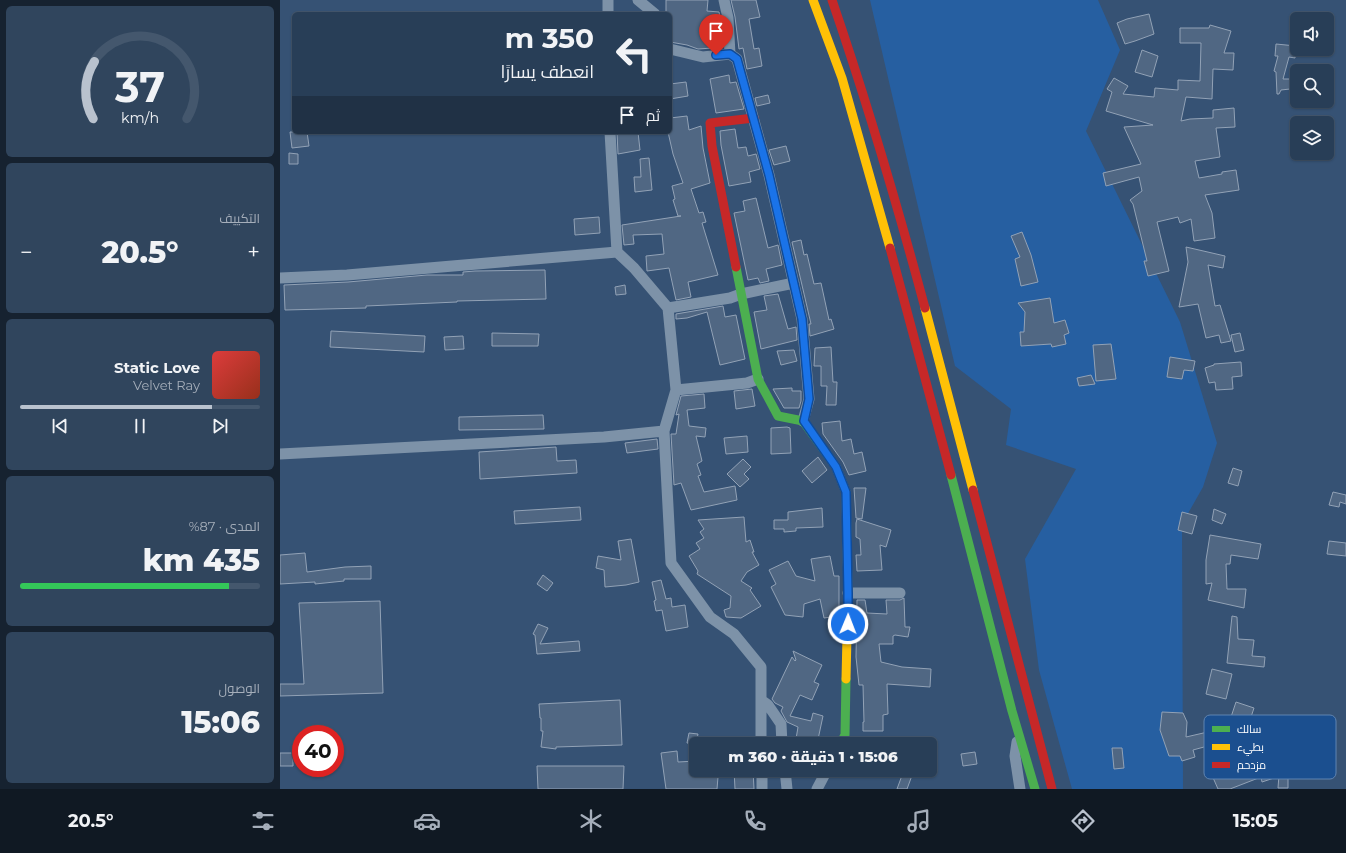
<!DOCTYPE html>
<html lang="ar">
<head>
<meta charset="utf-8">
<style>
	body { margin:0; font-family:Montserrat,Cairo,sans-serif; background:#30455d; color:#f1f3f6; direction:rtl; height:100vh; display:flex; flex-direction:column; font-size:15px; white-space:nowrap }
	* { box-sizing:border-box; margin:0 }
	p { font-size:13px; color:#a5aeba }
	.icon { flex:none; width:22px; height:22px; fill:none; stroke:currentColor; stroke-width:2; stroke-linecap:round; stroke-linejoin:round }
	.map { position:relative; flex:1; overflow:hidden; direction:ltr }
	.sheet { display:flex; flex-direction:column; gap:6px; padding:6px; background:#162230; width:280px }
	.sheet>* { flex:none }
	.banner { position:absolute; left:12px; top:12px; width:380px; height:122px; border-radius:6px; box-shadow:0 1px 3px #0004,0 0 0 1px #44576d; direction:rtl; background:#283e57; color:#f1f3f6; overflow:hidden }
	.controls { position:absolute; left:1010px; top:12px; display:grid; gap:8px }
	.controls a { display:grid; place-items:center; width:44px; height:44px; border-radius:6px; background:#283e57; box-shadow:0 1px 3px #0004,0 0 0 1px #44576d; font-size:20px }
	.speed { position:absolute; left:12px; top:725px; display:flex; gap:8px; font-size:20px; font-weight:700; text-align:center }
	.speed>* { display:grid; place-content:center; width:52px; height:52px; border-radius:50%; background:#283e57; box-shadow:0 1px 3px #0004,0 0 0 1px #44576d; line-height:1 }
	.speed .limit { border:6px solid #d22; background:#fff; color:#111 }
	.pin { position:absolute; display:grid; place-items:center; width:34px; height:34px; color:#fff; margin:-41px -17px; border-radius:50% 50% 50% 0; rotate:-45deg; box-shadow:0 0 4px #0007 }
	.pin .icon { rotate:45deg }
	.me { position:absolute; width:44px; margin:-22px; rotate:1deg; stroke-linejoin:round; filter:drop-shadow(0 0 3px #0008) }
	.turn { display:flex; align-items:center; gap:14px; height:84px; padding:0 12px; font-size:18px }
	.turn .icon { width:52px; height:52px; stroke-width:2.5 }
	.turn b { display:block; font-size:28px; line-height:34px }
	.then { display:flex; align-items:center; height:38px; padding:0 12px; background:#0003; gap:8px; font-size:15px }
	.big { font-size:30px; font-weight:800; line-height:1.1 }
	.sheet .widget { flex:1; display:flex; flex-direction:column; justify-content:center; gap:6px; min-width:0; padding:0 14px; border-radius:6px; background:#30455d }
	.sheet .dial { align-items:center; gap:0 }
	.dial svg { height:104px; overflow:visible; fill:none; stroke:#44576d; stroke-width:7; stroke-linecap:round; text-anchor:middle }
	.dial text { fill:#f1f3f6; stroke:none }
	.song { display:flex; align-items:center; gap:12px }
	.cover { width:48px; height:48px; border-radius:6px; background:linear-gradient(135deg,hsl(0 70% 55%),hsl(10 70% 35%)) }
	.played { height:4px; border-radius:2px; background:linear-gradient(90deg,#b9c2ce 80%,#44576d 80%) }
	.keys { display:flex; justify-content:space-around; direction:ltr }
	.heat { display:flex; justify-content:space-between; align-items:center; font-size:22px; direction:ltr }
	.charge { height:6px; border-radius:3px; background:linear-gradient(90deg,#34c759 87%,#44576d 0) }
	.trip { position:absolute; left:409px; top:737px; width:248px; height:40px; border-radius:6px; background:#283e57; box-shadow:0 1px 3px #0004,0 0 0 1px #44576d; font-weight:800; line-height:40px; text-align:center; direction:rtl }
	.tabs { display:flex; height:64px; justify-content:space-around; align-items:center; background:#101923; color:#a5aeba }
	.tabs .icon { width:28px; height:28px }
	.tabs .selected { color:#b9c2ce }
	.tabs b { font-size:18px; color:#f1f3f6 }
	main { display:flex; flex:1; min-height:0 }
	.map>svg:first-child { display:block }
	.green { fill:#265fa1 }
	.building { fill:#506783; stroke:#92a2b6 }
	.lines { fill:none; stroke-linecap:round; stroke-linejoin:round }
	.street { stroke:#7d92a8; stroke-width:11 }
	.fast { stroke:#4caf50; stroke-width:9 }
	.slow { stroke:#ffc107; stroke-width:9 }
	.jam { stroke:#c62828; stroke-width:9 }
	.route-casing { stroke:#114b97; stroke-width:10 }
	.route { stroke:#1a73e8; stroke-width:7 }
	.key { fill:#1b4f8f; stroke:#5f84b1; stroke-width:1 }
	.key-label { font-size:11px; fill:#fff }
</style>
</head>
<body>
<main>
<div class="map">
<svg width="1066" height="789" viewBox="0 0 1066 789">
	<rect width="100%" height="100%" fill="#365274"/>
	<path class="green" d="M590 0H818L840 50 806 131 900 322 937 443 923 487 902 524 903 789H792L759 670 745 559 796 469 726 445 731 409 675 366Z"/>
	<path class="building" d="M386 0H428L427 11 439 12 441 21H433V48L418 49 407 45 390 42V14H386Z
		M451 0H476L480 17 469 19 474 49 479 48 482 66 467 69 463 48 459 49 455 17Z
		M869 14 874 34 855 41 845 44 837 23 847 19Z
		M930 25 951 31 944 53H954L953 70 933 69 932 99 906 97 901 121 910 119 933 118V110L954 108 955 127 936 128 940 157 915 161 919 178 942 174V172L956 170 959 190 925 195 932 213 935 238 914 241 911 219 900 223 898 217 877 222 889 271 868 276 864 261H867L853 204 850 200 862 191 859 177 826 186 823 173 861 164 844 127 873 125 826 111 832 92 827 89 834 78 848 86 843 94 874 97 875 88 898 90V80L920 81 921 43H900V28H929Z
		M996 44 1016 46 1015 58 1009 57 1003 79H1010V89L1001 90 999 94H997L996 72 994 71 998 56H995Z
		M862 50 878 56 872 77 855 72Z
		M449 75 450 83 456 82 464 109 436 113 430 79Z
		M406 82 408 96 390 99V84Z
		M488 95 490 103 477 106 475 98Z
		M407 116 409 130 421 126 423 148 430 183 411 189 419 213 423 212 426 222 422 223 438 275 408 282 411 297 396 300 389 268 367 271 366 256 384 254 382 234 353 235 354 244 344 245 342 225 401 216H398L393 200 395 199 392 186 403 183 393 154 388 132H390V118Z
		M455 129 458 148 466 147 468 156 476 154 480 169 469 172 471 182 449 186 441 145 440 131Z
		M10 132H27L29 146 12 148Z
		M337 132H358L360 150 338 154Z
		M506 146 510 161 494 165 489 150Z
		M9 153 18 154V164H9Z
		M369 158 372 190 355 192 354 177H361L360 159Z
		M476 198 488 248 498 245 502 265 486 269 489 281 480 283 478 278 468 280 454 213 465 211 463 201Z
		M319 217 320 233 295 235 294 219Z
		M742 232 751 255 758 282 741 286 735 259 740 257 731 236Z
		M521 240 524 255 527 254 534 284 541 283 549 320 551 319 554 329 530 336 529 324H531L512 242Z
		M906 247 945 256 943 268 928 265 935 306 940 305 951 341 941 343 939 335 926 338 918 304 899 307 908 262Z
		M265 270 266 299 177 301V302L86 306V308L5 310 4 285 68 282 147 275H183V272L195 271Z
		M345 285 346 294 336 295 335 287Z
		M498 294 508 329 516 327 517 340 481 349 474 312 487 310 484 296Z
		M770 298 774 323 785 320 789 333 784 335 786 344 772 347 771 344 741 346 740 332H744L745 312 738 303Z
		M443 306 445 317 456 315 465 359 440 365 427 312 407 318 396 319V314Z
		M51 331 145 336 144 352 50 347Z
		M212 333 259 334 258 346H212Z
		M960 333 964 350 955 352 951 335Z
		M183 336 184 349 165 350 164 337Z
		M831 344 836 379 816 381 813 345Z
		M551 347 553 382H557L556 405H546L547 386H541V366H534L535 348Z
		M514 350 517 361 501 365 497 351Z
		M890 357 915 361 913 371 904 370 902 379 887 377Z
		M961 362 962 376 952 377 953 389 936 390 935 382 929 383 925 368 934 365V364Z
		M811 375 815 384 799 386 797 378Z
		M512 388V391H521V401L519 408H504L493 389Z
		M472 389 475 406 456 409 454 391Z
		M424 394 425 408 407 410 409 426 426 428 425 437 416 436 422 461 417 464 421 475 418 476 424 492 455 486 457 500 411 510 401 483 394 485 391 434H396L399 414 396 415 401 396Z
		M263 415 264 429 179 430V417Z
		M560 421 562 441 571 439 574 454 582 452 586 471 569 475 563 462 543 434 542 423Z
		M507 427 510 428 511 453 491 454V428Z
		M467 436 468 452 446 454 444 438Z
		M377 439 378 449 347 453 345 443Z
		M276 447 277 461 296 460 297 473 200 479 199 452Z
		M538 457 547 470 532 483 522 471Z
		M463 459 471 467 464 474 469 479 460 487 447 474Z
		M953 468 962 471 958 486 948 483Z
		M574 488H586L582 519 576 518Z
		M1053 492 1066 495V504L1060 502 1059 507 1049 505Z
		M300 507 301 520 235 524 234 511Z
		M542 508 543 527 516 528V531L504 532V529H494V520H508V512Z
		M934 509 946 514 942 524 932 520Z
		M902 512 917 516 912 534 898 530Z
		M464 517 466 542 470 540 474 552H472L479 565 467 572 461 581 472 588 470 590 481 606 461 618 446 617 444 610 450 608 451 596 417 574 418 571 409 556 420 549 416 543 424 538 420 532 424 529 418 520Z
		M577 519 611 530 606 547 600 545 602 570 577 571 576 555H581L580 539 576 537V523Z
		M930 535 981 544 978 559 951 555 950 564H946L947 589H966L964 608 928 600 932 583 926 584V560Z
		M351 539 359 582 346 585 325 587 324 570 316 568 318 556 341 560 338 541Z
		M1049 541 1066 543V556L1047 554Z
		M25 553 27 572 65 567 91 566V579H64V581L35 584V582L0 584V555Z
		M550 556 554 576H559V616L544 618 540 599 524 604 523 617 505 615 491 587 496 584 489 570 508 561 516 576 535 581 531 559Z
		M263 575 273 583 267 591 257 584Z
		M381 580 386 599 391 598 392 607 405 605 408 627 386 631 382 610 376 611 374 601 376 600 372 582Z
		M624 598 625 627H630L628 637 615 635 613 636V644H599L601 662 622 667 651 669 650 687 607 684 608 714 603 715V731H583V722H584L583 685H579L576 657 577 600H585L587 613 607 614 606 600H620Z
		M100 601 103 693 0 696V684H24L19 603Z
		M952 616 957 617 958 639 974 640 972 656 985 657 984 667 947 663Z
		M258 624 268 628 260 644 299 641 300 651 257 654 255 635 253 634Z
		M513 651 542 665 534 682 539 684 532 700 520 695 510 716 531 721 533 713 543 716 537 744 516 739 518 727 507 722 501 711 503 707 495 703 492 699 512 657 515 661 516 660Z
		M932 669 952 674 946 699 926 694Z
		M340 700 342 745 276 747V749L261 747 263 731H261V718H260L259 704Z
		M956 702 974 708 968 726 950 720Z
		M882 712 903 713 907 722 906 737 932 731 935 744 913 750 915 757 902 761 900 756H889L880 730Z
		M968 731 972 760 987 755 994 778 982 782 981 777 950 789H938L931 773 951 764 946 735Z
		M409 733 418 734 416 744 407 743Z
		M832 748H842L844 768 834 769Z
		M397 751 398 762 416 761V770H430L431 777H438L437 789H386L381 753Z
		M695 752 697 764 683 766 681 754Z
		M0 753H13V766H0Z
		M257 766H344L343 789H258Z
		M454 770H473L474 789H455Z
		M624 770H634L627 789H617Z
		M999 775H1008V788H998Z"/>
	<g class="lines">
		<path class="street" d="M358 0 375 14
			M444 0 448 18 450 54
			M328 14V0
			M390 49 423 57 450 54 457 59 489 175 522 319 529 399 523 421
			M330 132 337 252 354 268 388 308 396 390 384 431 391 563 430 617 454 634 481 667V744
			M0 278 67 275 337 252
			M388 308 450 298 461 294 514 283
			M396 390 467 383 478 379
			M0 454 324 437 384 431
			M568 593H620
			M481 700 488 705 501 724 502 744
			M737 742 735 756 740 789
			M482 770V789
			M505 770 507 789
			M537 789 547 770"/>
		<path class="fast" d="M456 267 478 379 498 416 523 421 549 457
			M671 475 732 711 755 789
			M560 744 565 735 566 679"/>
		<path class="slow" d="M533 0 562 78 610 248
			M645 308 693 490
			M549 457 556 467 566 492 568 593 566 679"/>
		<path class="jam" d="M552 0C587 102 617 204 645 308
			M610 248 671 475
			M456 267 432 146 430 123 474 118
			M693 490 772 789"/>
	</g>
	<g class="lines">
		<defs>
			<path id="route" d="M436 55 450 54 457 59 489 175 522 319 529 399 524 421 556 467 566 492 568 593V624"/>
		</defs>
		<use href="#route" class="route-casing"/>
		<use href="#route" class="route"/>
	</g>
	<rect x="924" y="715" width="132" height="64" rx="6" class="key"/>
	<rect x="932" y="726" width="18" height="6" fill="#4caf50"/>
	<rect x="932" y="744" width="18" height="6" fill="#ffc107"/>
	<rect x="932" y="762" width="18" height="6" fill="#c62828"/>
	<g class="key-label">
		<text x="957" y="733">سالك</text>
		<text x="957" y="751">بطيء</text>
		<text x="957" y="769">مزدحم</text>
	</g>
</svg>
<div class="controls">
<a><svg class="icon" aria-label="sound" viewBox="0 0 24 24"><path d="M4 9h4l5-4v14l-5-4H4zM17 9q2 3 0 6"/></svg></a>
<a><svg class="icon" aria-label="search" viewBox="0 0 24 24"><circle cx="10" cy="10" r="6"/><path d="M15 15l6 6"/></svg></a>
<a><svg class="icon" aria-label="layers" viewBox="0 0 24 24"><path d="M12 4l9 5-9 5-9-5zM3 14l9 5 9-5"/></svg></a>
</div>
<div class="speed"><div class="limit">40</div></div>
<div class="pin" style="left:436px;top:55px;background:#d93025"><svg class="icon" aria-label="arrive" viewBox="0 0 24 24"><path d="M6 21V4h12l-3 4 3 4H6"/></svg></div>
<svg class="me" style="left:568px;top:624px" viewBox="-20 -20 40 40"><circle r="17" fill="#1a73e8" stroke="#fff" stroke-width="3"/><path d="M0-11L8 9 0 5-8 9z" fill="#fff"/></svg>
<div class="trip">15:06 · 1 دقيقة · 360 m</div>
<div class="banner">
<div class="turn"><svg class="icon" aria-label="left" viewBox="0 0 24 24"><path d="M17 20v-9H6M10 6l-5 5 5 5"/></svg><div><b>350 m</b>انعطف يسارًا</div></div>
<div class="then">ثم<svg class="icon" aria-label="arrive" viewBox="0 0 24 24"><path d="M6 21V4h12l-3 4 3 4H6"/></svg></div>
</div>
</div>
<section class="sheet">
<div class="widget dial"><svg viewBox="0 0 100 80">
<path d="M14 69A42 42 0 1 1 86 69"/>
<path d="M14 69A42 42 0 0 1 15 25" stroke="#b9c2ce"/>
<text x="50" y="56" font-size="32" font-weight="700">37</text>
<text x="50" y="72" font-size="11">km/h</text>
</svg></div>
<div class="widget"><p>التكييف</p>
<div class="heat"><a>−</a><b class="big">20.5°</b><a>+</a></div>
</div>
<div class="widget">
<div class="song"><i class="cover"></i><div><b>Static Love</b><p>Velvet Ray</p></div></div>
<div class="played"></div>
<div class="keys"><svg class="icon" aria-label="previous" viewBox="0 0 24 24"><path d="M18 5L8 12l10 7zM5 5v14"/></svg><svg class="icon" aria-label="pause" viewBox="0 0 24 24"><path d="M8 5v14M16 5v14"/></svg><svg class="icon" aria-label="next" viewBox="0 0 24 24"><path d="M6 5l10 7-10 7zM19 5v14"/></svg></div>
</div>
<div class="widget"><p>المدى · 87%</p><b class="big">435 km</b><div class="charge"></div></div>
<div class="widget"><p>الوصول</p><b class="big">15:06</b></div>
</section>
</main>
<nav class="tabs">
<b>15:05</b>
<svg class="icon selected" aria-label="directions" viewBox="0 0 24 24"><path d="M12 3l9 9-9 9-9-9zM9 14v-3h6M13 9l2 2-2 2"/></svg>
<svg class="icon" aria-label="music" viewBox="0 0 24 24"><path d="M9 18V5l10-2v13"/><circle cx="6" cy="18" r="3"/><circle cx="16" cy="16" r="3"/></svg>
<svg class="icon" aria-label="phone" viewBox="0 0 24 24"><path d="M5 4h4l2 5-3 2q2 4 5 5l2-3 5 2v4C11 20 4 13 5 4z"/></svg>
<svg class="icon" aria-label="climate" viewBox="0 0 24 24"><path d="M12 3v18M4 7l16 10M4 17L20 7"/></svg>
<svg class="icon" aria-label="car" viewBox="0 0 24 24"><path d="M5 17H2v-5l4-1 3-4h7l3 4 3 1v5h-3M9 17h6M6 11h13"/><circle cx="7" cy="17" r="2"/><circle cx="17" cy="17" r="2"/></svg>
<svg class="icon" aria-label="filters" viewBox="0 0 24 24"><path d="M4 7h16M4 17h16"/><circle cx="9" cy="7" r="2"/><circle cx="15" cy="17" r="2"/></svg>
<b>20.5°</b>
</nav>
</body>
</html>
